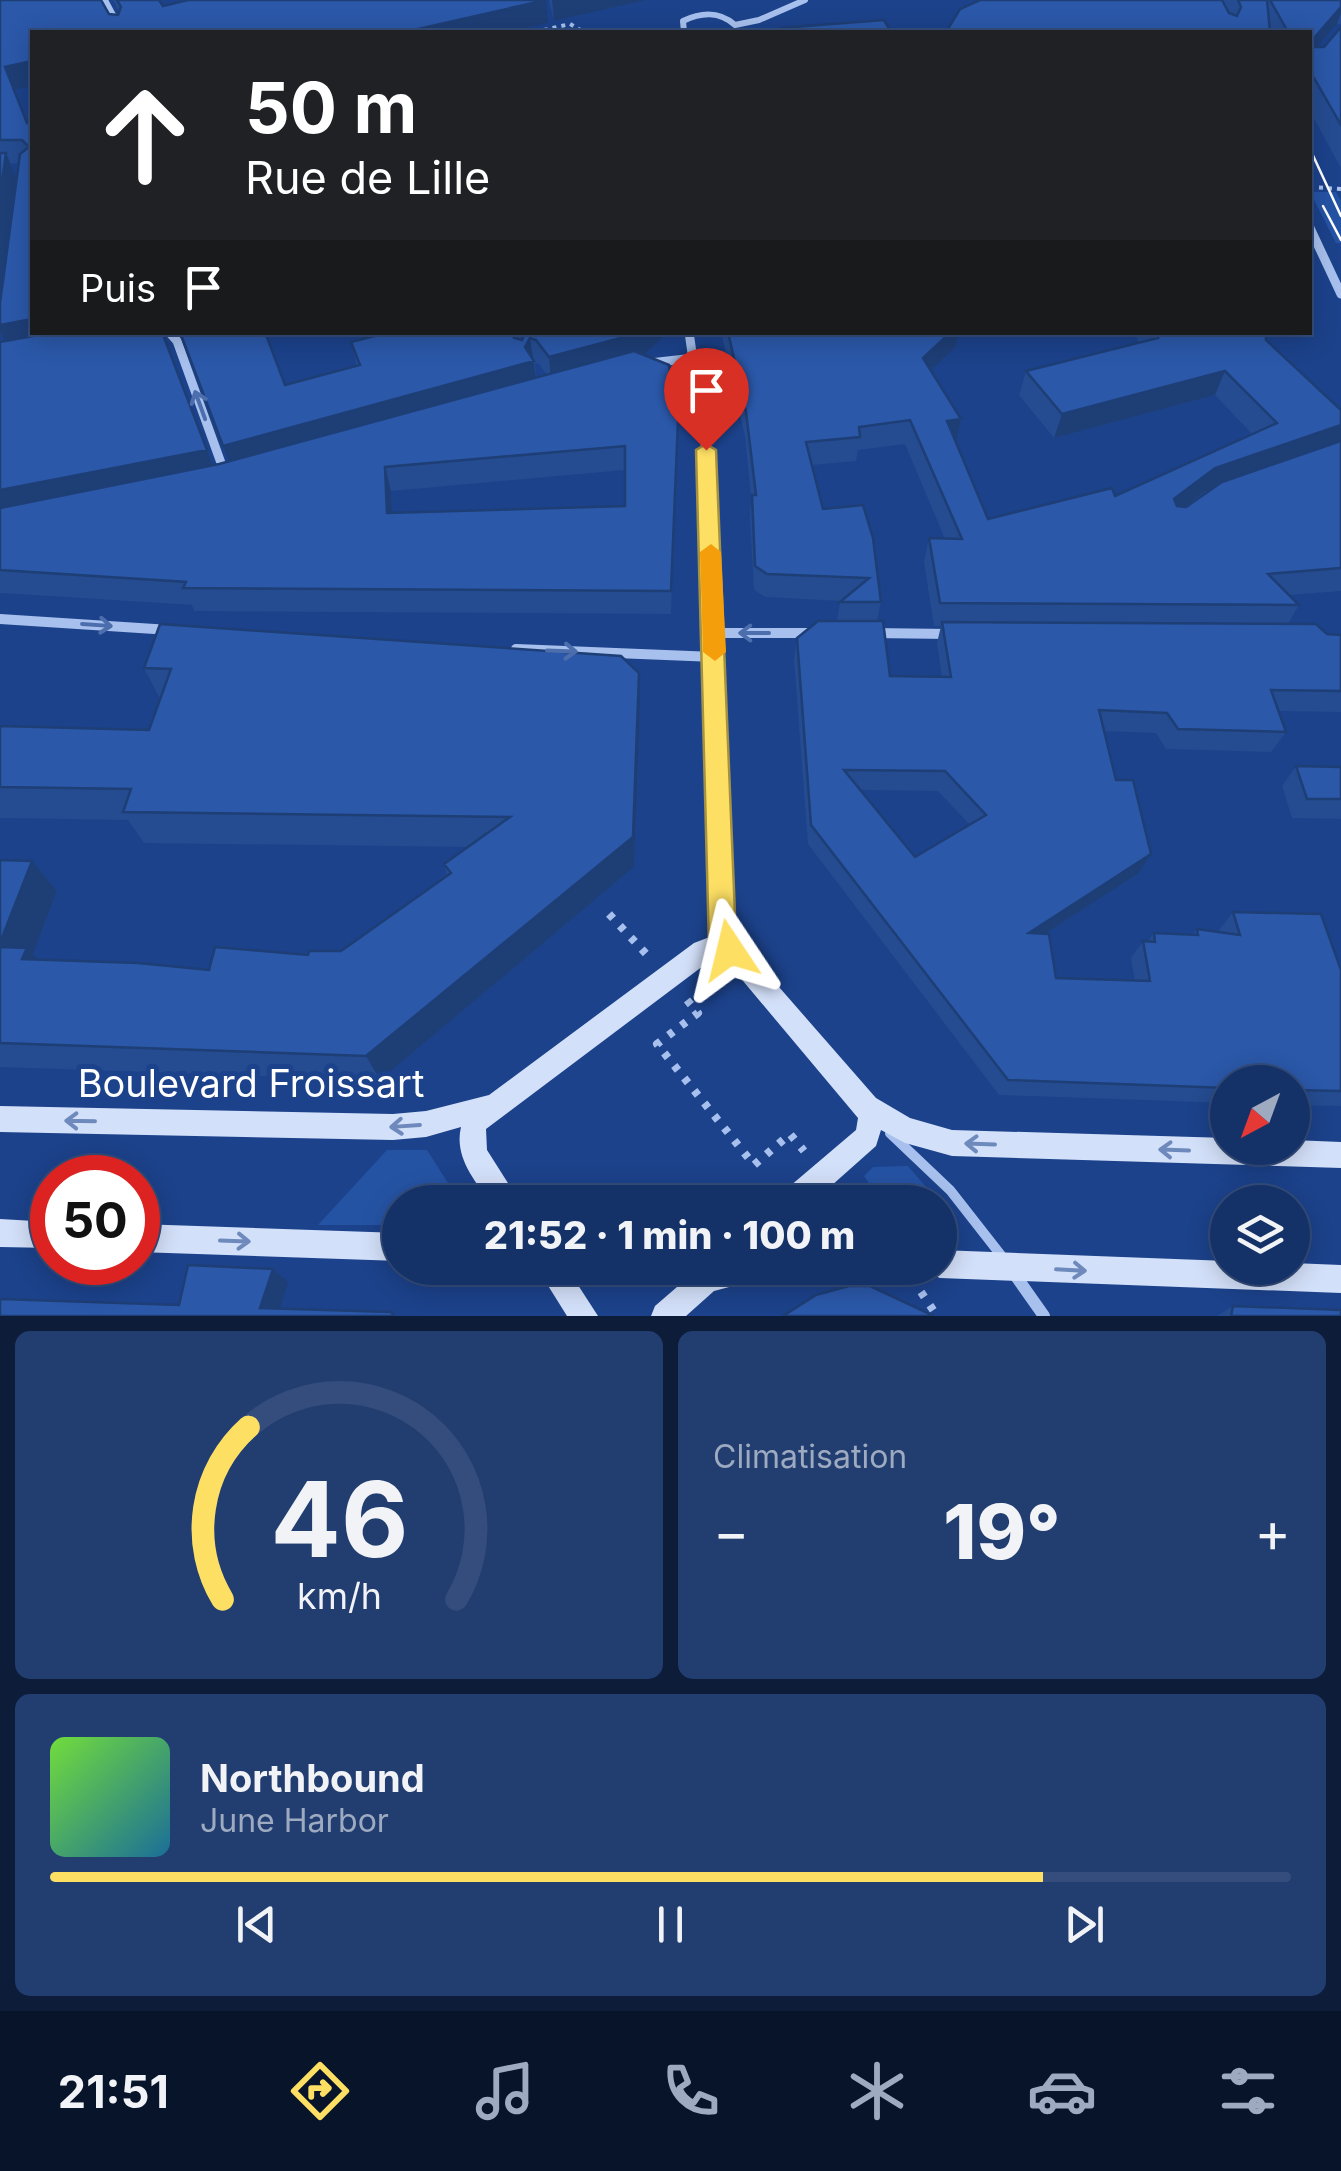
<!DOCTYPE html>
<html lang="fr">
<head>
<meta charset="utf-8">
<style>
	body { margin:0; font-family:Inter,sans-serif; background:#223e71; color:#f1f3f6; height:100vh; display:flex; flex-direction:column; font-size:38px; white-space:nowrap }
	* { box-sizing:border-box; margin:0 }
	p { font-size:32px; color:#9daac0 }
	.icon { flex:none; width:55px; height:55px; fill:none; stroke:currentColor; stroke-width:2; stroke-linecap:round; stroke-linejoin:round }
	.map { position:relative; height:1316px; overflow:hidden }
	.panel { display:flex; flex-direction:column; gap:15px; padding:15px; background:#0c1c39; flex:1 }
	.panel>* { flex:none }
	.hud { position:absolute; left:30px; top:30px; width:1282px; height:305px; border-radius:0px; box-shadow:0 5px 25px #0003,0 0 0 2px #344d7c; background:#202124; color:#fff; overflow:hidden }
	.needle { width:65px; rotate:221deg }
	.tools { position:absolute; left:1210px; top:1065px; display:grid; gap:20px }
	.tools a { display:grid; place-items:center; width:100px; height:100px; border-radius:50%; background:#153268; box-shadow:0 5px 25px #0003,0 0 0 2px #344d7c; font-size:50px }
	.speed { position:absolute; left:30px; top:1155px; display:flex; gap:20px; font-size:50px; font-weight:700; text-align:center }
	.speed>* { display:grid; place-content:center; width:130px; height:130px; border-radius:50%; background:#153268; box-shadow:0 5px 25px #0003,0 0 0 2px #344d7c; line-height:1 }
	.speed .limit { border:15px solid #d22; background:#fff; color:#111 }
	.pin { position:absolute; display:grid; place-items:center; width:85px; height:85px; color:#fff; margin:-102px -42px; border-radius:50% 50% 50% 0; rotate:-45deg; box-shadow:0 0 10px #0007 }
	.pin .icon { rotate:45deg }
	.me { position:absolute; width:110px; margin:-55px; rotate:350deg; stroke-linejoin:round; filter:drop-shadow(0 0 8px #0008) }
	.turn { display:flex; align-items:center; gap:35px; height:210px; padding:0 50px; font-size:45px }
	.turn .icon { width:130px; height:130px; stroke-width:2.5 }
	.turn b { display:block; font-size:70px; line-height:85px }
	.then { display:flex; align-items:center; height:95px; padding:0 50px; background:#0003; gap:20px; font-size:38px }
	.big { font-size:75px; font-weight:800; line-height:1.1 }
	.panel .tile { flex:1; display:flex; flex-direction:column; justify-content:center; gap:15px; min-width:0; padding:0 35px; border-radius:15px; background:#223e71 }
	.panel .dial { align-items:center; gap:0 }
	.dial svg { height:260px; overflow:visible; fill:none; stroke:#344d7c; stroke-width:7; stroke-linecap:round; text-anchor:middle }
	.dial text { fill:#f1f3f6; stroke:none }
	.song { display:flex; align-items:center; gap:30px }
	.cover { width:120px; height:120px; border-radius:15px; background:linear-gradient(135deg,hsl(100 70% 55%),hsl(200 70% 35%)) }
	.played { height:10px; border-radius:5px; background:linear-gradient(90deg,#fddf64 80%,#344d7c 80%) }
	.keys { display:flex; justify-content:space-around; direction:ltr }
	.heat { display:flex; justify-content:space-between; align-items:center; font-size:55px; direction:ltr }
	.panel .tiles { flex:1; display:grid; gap:15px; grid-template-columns:1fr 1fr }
	.tile:last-child { grid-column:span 2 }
	.trip { position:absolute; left:382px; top:1185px; width:575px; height:100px; border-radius:50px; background:#153268; box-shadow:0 5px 25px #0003,0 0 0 2px #344d7c; font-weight:800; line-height:100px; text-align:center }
	.tabs { display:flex; height:160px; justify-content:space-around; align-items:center; background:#08142a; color:#9daac0 }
	.tabs .icon { width:70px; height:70px }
	.tabs .selected { color:#fddf64 }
	.tabs b { font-size:45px; color:#f1f3f6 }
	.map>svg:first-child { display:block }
	.green { fill:#2553a4 }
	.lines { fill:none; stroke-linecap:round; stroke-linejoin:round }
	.path-far1 { stroke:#a7c0ed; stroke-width:4; stroke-dasharray:4 5; stroke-linecap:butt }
	.path { stroke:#a7c0ed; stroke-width:8; stroke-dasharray:6 10; stroke-linecap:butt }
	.service { stroke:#a7c0ed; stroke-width:10 }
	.minor-far3 { stroke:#a7c0ed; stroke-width:6 }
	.minor-far2 { stroke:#a7c0ed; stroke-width:9 }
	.minor-far1 { stroke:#a7c0ed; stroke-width:10 }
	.minor { stroke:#a7c0ed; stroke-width:12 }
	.secondary { fill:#d3e0f9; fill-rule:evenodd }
	.tram { stroke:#fff; stroke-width:2.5 }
	.wall { fill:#254c91; fill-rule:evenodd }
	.shaded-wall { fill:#1e3e76 }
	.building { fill:#2b58a9; stroke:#1e3e76; stroke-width:2.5; fill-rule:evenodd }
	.oneway { stroke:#4d6ead }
	.oneway2 { stroke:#6e89bc }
	.route { fill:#fddf64; stroke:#a49141; stroke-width:2.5 }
	.slow { fill:#f59e0b }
	.labels { text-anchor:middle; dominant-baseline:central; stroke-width:10; stroke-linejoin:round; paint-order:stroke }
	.near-street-label { font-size:38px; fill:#fff; stroke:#1c428b }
</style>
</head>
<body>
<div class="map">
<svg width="1341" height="1316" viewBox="0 0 1341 1316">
	<rect width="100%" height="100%" fill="#1c428b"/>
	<path class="green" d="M1310 192H1336L1341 201V243H1336Z
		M387 1150H427L460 1202H400V1225H318Z
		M908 1166 939 1202H882L864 1176 873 1167Z"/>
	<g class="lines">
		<path class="path-far1" d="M535 32 570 24 584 32
			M942 32 956 26
			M1310 187 1341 189"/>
		<path class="path" d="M609 914 649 957
			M687 1000 698 1013 657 1044 754 1165 790 1134 804 1151
			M921 1292 937 1316"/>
		<path class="service" d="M890 1133 950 1190 1004 1259"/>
		<path class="minor-far3" d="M105 0 122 32
			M735 25 759 20 805 0
			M684 32 683 21C702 12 719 11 735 25"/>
		<path class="minor-far2" d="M1310 228 1341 294
			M169 332 177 341 225 474
			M689 332 706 450 708 515
			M650 363 694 358"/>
		<path class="minor-far1" d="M708 513 720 872
			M0 619 170 630
			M714 633H815
			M872 633 950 634
			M516 649 715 657"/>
		<path class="minor" d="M719 869 722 947
			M1013 1272 1044 1316"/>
		<path class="secondary" d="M715 935 744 947 876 1098 910 1118 952 1130 1228 1138V1148H1292V1140L1341 1142V1168L952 1156 905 1143 881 1130 876 1146 813 1202H780L783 1192 856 1130 858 1118 728 963 715 957 486 1129 487 1150 520 1202H491C474 1181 454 1156 461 1127L426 1137 393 1140 0 1132V1106L393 1114 426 1111 489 1095 694 943Z
			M0 1219 52 1222V1248L0 1247Z
			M138 1224 400 1233V1261L138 1252Z
			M940 1250 1228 1261V1268H1292V1263L1341 1265V1293L940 1278 930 1274 928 1268H940Z
			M537 1268H567L598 1316H567Z
			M699 1268H767L763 1278 714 1291 686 1316H651L655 1306Z"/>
		<path class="tram" d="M1310 149 1341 216
			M1323 206 1341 240"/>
	</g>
	<path class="wall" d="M0 0 118 15 119 12 113 0H159L163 6 548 23 506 32H32V86L14 90 28 123 32 332 213 465 229 461 285 385 357 366 351 342 514 338 520 340 516 332H667L645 355 674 397 679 396 671 614 194 611 192 605 0 593V342L5 341 0 332ZM18 163 16 177 10 164ZM535 363 539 364 547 375 536 378ZM625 470V506L392 513 391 491Z
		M549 0H646L554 21Z
		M980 0H1341V24H1337L1317 47H1324L1341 27V168L1310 111V32H946Z
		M721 332H959L956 347 931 370 961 419 956 442 988 519 1115 496 1252 434 1215 395 1054 438 1019 395 1026 371 1139 343 1134 332H1266V340L1341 410V591L1289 595 1299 605 1288 624 1327 634 1341 635V712L1278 711 1286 732 1271 752 1166 749 1156 733 1104 731 1116 780 1151 854 1139 873 1045 934 1056 978 1135 981 1131 958 1143 941H1148L1154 933 1192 935 1197 929 1220 932 1219 930 1233 912 1341 970V1106L1292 1105V1082H1228V1103L999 1095 808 844 794 659 797 638 837 621 840 602 842 601 765 597 754 590 750 518 751 496 745 436ZM905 444 945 539 929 538 924 562 934 626H941L937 643 942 677 890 676 877 621 881 602 873 538 823 509 812 465 856 461 858 450ZM861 790 938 791 970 825 915 857Z
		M144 668 639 673 640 706 634 867 380 1080 0 1067V860L32 861 57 891 33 954 39 960 209 970 341 951 447 876 444 864 468 847 144 843 128 820 0 818V726L149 730 160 699Z
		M1296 766 1341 767V819L1292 818 1282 786Z
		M1233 1306 1341 1316H1217Z"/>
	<path class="shaded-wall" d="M546 0 548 23 506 32H405Z
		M552 0H646L554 21Z
		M1341 7V13L1337 24 1310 55 1314 38Z
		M32 61V86L14 90 5 67Z
		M6 153 16 177 0 310V195Z
		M32 319V332H95L9 350 0 332V325Z
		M162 332 216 474 0 517V490Z
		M643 332H667L643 357 551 381 549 357Z
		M951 332H959L956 347 918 382 923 358Z
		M530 338 537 385 232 469 223 446 525 347Z
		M1225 371 1215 395 1054 438 1062 414Z
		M961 419 956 443 947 421Z
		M1341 425V441L1339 445 1204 492 1163 523 1174 499 1215 468Z
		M385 467 391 491 393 537 387 513Z
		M639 673 640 706 634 867 380 1080 366 1056Z
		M1151 854 1139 873 1020 950 1029 933Z
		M32 861 57 891 33 954 53 975 0 949V943Z
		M273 1269 288 1282 278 1316 260 1308Z"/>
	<path class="building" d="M0 0H101L109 14 118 15 121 7 117 0H159L163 6 188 0H546L405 32H32V61L5 67 27 123 32 122V319L0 325V303L20 154 29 147 22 140H0Z
		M980 0H1222L1229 13 1237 16 1241 7 1238 0H1267L1270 32H946L960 9Z
		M1270 0H1341V7L1314 38V47H1324L1341 27V125L1310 71V32H1288Z
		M884 20 891 32H732H782L781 28Z
		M0 153H6L0 195Z
		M55 332H162L207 450 0 490V342Z
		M180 332H265L285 385 360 365 351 342 390 332H511L514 338 522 340 525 332H643L549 357 536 340 530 338 525 347 534 361 223 446Z
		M728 332H951L923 358 961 419 947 421 988 519 1112 488 1115 496 1277 423 1225 371 1062 414 1026 371 1158 338 1155 332H1266V340L1341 410V425L1215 468 1174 499 1177 506 1186 507 1222 482 1341 441V568L1268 574 1299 605 940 603 929 538 962 539 910 420 859 427 860 437 806 442 823 509 863 505 873 538 881 602H840L869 578 767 574 755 566 752 495H756L746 412Z
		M634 351 669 365 674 397 679 396 671 591 183 588 186 582 0 570V508L219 464ZM625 446V506L387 513 385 467Z
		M818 621H883L890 676 951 677 942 622 1316 624 1327 634 1341 635V691L1271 690 1286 732 1178 729 1167 713 1099 710 1116 780H1133L1151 854 1029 933 1049 934 1056 978 1150 981 1143 941 1155 942 1154 933 1198 935 1197 929 1240 935 1233 912 1321 914 1341 970V1091L1292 1090V1082H1228V1088L1008 1080 811 825 797 638ZM844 770 945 771 986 815 915 857Z
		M160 624 621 656 639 673 633 837 366 1056 0 1043V947L27 948 22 959 138 963 209 970 215 947 308 955 309 951H341L451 873 444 864 510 817 123 812 131 789 0 787V726L149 730 171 669 144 668Z
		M1296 766 1341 767V799H1307Z
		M0 860 32 861 0 943Z
		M188 1265 273 1269 260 1308 391 1312 394 1316H0V1299L179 1305Z
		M849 1286H870L934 1316H783L816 1295Z
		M1233 1306 1341 1310V1316H1231Z"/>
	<defs><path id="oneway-shaft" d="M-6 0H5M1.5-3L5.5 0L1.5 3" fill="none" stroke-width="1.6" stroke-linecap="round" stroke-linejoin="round" transform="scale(2.5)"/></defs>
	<g class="oneway">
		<use href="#oneway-shaft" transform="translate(200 405) rotate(-110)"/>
		<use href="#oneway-shaft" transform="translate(97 625) rotate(4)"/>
		<use href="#oneway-shaft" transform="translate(754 633) rotate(-180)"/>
		<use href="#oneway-shaft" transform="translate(562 651) rotate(2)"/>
	</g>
	<g class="oneway2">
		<use href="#oneway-shaft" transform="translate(80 1121) rotate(-179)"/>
		<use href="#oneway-shaft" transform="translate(405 1126) rotate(176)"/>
		<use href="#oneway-shaft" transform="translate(980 1144) rotate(-178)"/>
		<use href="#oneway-shaft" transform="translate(1174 1150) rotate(-178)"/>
		<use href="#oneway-shaft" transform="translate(235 1241) rotate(2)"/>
		<use href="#oneway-shaft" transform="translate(1071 1270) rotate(3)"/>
	</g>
	<path class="route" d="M706 444 716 450 736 939 743 950 739 959 730 962 713 956 709 947 696 450Z"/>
	<path class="slow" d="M711 544 721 552 726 652 715 661 703 652 700 552Z"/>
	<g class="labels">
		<g class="near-street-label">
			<text x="251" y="1083">Boulevard Froissart</text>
		</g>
	</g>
</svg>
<div class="tools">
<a><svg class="needle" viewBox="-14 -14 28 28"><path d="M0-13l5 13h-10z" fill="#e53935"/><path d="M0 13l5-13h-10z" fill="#9daac0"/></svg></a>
<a><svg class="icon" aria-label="layers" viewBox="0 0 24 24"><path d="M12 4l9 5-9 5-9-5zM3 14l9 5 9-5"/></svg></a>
</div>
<div class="speed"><div class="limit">50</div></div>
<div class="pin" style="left:706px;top:450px;background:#d93025"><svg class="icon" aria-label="arrive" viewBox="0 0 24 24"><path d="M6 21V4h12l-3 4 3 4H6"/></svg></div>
<svg class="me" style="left:730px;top:950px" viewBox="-20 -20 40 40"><path d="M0-17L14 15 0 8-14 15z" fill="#fddf64" stroke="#fff" stroke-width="4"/></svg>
<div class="trip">21:52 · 1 min · 100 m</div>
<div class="hud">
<div class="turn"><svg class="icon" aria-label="ahead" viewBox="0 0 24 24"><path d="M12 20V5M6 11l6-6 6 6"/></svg><div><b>50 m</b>Rue de Lille</div></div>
<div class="then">Puis<svg class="icon" aria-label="arrive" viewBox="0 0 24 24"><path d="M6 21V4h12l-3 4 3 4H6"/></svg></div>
</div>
</div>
<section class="panel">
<div class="tiles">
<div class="tile dial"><svg viewBox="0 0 100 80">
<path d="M14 69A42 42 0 1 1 86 69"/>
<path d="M14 69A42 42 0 0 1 22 16" stroke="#fddf64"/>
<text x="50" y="56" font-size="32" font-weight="700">46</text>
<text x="50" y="72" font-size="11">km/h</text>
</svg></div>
<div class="tile"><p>Climatisation</p>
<div class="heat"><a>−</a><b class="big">19°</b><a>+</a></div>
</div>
<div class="tile">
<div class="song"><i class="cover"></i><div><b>Northbound</b><p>June Harbor</p></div></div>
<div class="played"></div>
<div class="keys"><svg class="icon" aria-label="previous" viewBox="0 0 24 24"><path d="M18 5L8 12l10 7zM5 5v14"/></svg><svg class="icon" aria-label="pause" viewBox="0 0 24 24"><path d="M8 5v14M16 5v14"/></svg><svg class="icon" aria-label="next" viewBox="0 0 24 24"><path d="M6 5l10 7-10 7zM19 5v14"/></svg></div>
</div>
</div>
</section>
<nav class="tabs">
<b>21:51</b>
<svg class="icon selected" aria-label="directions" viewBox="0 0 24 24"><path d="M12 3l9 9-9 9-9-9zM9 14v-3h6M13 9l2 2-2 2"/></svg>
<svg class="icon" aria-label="music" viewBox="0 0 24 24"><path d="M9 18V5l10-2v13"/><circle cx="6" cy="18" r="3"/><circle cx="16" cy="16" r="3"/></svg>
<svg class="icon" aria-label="phone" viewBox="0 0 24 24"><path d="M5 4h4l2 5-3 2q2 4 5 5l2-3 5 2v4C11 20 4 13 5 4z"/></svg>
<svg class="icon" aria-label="climate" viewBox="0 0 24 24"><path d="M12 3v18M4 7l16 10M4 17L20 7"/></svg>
<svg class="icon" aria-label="car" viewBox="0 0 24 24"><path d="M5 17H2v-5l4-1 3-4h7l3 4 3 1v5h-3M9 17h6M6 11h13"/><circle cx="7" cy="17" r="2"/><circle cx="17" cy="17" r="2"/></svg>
<svg class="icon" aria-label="filters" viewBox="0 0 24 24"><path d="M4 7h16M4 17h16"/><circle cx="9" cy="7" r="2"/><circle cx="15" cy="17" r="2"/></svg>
</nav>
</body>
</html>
